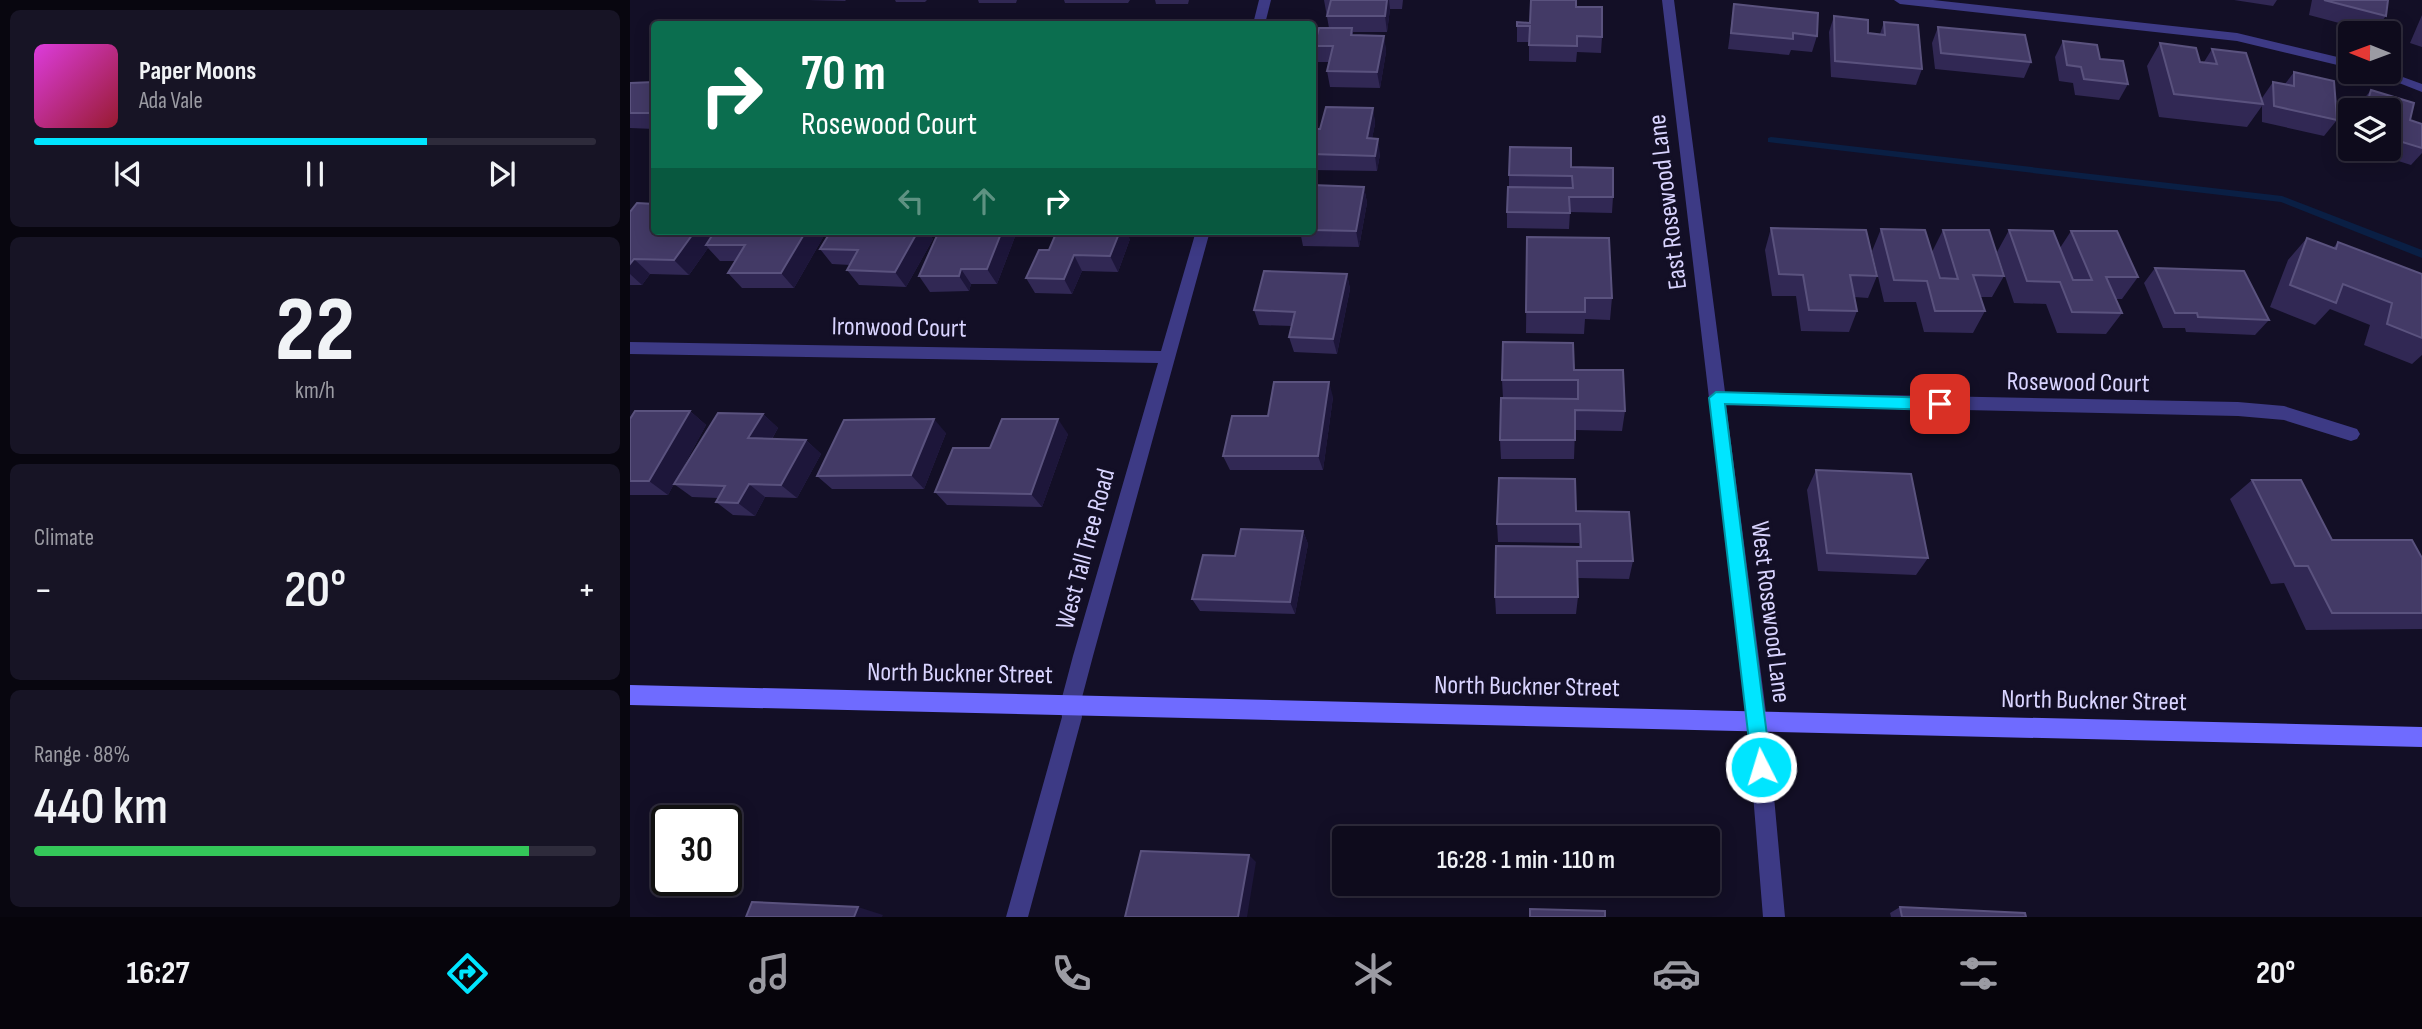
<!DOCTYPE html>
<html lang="en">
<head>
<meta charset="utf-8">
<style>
	body { margin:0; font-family:"Sofia Sans Condensed",sans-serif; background:#171425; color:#f1f3f6; height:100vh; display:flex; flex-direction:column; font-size:26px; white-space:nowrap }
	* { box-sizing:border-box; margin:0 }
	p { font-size:23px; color:#9b9ba3 }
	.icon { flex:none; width:38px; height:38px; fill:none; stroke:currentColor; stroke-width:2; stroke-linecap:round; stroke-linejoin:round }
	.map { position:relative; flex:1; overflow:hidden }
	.details { display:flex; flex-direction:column; gap:10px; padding:10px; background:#08060f; width:630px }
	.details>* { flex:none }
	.top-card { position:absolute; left:21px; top:21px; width:665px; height:214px; border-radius:7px; box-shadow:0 4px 18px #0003,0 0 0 2px #2e2b3b; background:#0b6e4f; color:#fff; overflow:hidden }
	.needle { width:46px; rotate:271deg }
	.buttons { position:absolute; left:1708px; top:21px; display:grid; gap:14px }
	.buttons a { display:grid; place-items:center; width:63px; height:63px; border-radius:7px; background:#0e0b1c; box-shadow:0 4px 18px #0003,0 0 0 2px #2e2b3b; font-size:35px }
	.speed { position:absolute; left:21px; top:805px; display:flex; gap:14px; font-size:35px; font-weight:700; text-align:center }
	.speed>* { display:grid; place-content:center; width:91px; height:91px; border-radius:50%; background:#0e0b1c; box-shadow:0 4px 18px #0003,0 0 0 2px #2e2b3b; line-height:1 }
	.speed .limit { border:4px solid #111; border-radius:10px; background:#fff; color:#111 }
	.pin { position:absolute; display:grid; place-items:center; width:60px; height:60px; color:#fff; margin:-30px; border-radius:14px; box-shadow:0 4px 10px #0006 }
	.me { position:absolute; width:77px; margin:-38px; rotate:355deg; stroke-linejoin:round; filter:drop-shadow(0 0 5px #0008) }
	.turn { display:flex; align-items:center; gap:24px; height:147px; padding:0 35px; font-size:32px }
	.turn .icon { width:91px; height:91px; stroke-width:2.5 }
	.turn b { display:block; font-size:49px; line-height:60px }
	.lanes { display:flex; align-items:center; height:66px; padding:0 35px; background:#0003; justify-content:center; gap:35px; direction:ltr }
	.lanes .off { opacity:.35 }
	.big { font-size:52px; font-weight:600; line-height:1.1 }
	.details .card { flex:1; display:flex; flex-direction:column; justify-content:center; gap:10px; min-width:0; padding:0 24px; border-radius:10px; background:#171425 }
	.details .dial { align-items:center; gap:0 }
	.dial b { font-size:91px; line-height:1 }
	.song { display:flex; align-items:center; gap:21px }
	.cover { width:84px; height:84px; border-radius:10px; background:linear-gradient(135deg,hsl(300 70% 55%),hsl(350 70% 35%)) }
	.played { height:7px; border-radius:4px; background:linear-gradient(90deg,#00e5ff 70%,#2e2b3b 70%) }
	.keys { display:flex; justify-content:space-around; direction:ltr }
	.heat { display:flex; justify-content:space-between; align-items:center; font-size:38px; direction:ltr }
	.charge { height:10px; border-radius:5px; background:linear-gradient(90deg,#34c759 88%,#2e2b3b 0) }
	.trip { position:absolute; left:702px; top:826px; width:388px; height:70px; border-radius:7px; background:#0e0b1c; box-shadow:0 4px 18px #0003,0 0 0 2px #2e2b3b; font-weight:600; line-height:70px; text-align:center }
	.tab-bar { display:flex; height:112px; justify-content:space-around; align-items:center; background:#06040b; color:#9b9ba3 }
	.tab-bar .icon { width:49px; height:49px }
	.tab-bar .current { color:#00e5ff }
	.tab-bar b { font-size:32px; color:#f1f3f6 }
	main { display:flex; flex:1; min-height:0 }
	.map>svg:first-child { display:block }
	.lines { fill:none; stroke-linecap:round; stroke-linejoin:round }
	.stream { fill:#0a1f44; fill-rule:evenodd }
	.street { fill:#3d3a85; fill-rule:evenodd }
	.secondary { fill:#6f6bff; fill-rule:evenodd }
	.wall { fill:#312854 }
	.shaded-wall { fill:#1d163a }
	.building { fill:#433a66; stroke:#5a527e; stroke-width:2 }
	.route { fill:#00e5ff; stroke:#0095a6; stroke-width:2 }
	.labels { text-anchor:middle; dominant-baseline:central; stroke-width:7; stroke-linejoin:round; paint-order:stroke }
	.street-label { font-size:26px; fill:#d9d4ff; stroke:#130f26 }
</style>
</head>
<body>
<main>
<section class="details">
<div class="card">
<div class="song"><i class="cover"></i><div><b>Paper Moons</b><p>Ada Vale</p></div></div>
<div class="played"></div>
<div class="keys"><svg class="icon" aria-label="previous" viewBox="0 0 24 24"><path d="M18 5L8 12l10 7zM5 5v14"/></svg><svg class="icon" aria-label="pause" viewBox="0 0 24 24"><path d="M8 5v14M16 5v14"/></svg><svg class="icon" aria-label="next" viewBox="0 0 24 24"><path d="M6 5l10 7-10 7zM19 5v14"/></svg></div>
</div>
<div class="card dial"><b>22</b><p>km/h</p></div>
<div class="card"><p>Climate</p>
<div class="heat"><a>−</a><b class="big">20°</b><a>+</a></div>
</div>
<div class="card"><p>Range · 88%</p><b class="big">440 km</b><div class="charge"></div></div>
</section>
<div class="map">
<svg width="1792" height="917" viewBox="0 0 1792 917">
	<rect width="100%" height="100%" fill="#130f26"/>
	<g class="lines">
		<path class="stream" d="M1141 137 1652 196 1792 250V258L1651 202 1138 142V138Z"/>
		<path class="street" d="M629 0H641L635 24H623Z
			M1032 0H1044L1095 392 1608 402 1654 406 1727 429 1730 434 1727 439 1721 441 1654 420 1608 416 1096 405 1137 720 1155 917H1133L1117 720Z
			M1264 0H1303L1607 33 1720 60V68L1607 41 1270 4Z
			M1741 72H1759L1792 84V92Z
			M566 231H580L463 656 450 705 452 717 398 917H376L432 717 430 705 443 656 528 363 0 354V342L531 351Z"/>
		<path class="secondary" d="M0 685 1792 727V747L0 705Z"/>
	</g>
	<path class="wall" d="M178 0H216L215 1Z
		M265 0H297L295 2H266Z
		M348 0H387L386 3H349Z
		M434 0H500L498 3H435Z
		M525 0H559L558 4H526Z
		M694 0H773L772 9H760L757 32H723V35L754 36 756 52 750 88 700 87 697 71 699 62H687L684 46 699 28Z
		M1604 0H1647L1643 6Z
		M1682 0H1758L1756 16 1743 32 1679 15Z
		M1104 4 1187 36 1182 52 1161 50 1159 55 1098 49Z
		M946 7 972 37 971 53 947 52 946 62 899 61V42H887V22L900 23Z
		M1792 15V47L1780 43Z
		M1204 16 1238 33 1250 34 1254 22 1292 69 1286 85 1201 77 1199 32Z
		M1308 27 1401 62 1394 78 1305 69 1302 43Z
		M1433 41 1470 59 1498 84 1489 100 1445 95 1443 83 1429 81 1425 57Z
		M1530 43 1570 62H1574L1582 49 1632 100V98L1643 82 1655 84 1664 72 1707 120 1694 136 1632 122V106L1617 127 1529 117 1517 66Z
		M24 82V129L0 128V83Z
		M1741 90 1780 120 1792 124V153L1781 165 1730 149H1759V110H1727L1728 106Z
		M743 108 745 124 742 138 750 154 747 171 682 170V129H690Z
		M1720 133V146L1717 144Z
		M941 167 983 197 982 213 940 212 939 229 877 228V212L879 187V175Z
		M734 187 737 203 729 247 673 246 670 231H682Z
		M0 212 24 231 195 234 164 288H112L98 273 105 261H90L78 248 59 275 20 274 12 285H0Z
		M1141 228 1247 276 1238 298 1224 297 1227 311 1219 332 1171 331 1166 296H1142L1135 250Z
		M1251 229 1310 278 1302 252 1313 230 1374 276 1362 297H1350L1355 311 1343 333 1294 332 1286 302H1254L1242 251Z
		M1379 230 1430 248 1441 231 1508 277 1492 299H1486L1492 313 1476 334 1427 333 1416 304 1384 303 1367 252Z
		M201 231H297L303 239 276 287 229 285 217 270 220 265 202 264 190 249Z
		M386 234 367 284H341L339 291 300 292 289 276Z
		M897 237 982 298 980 320 955 319 954 334 896 333Z
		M1677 238 1703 248 1708 242 1792 274V355L1782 364 1734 345 1740 325 1700 309 1685 325 1640 307 1658 260Z
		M500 239 488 272 452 271 442 294 405 293 396 278 419 250Z
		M1525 268 1639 320 1625 335 1556 332 1555 328H1533L1514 283Z
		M717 274 720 289 707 354 664 352 659 337 662 326 629 325 624 310Z
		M944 370 995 411 992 431 945 430 944 459H871L870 440 873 398 872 380Z
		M703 397 693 470H600L593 456 638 416Z
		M60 411 76 425 38 495H0V419Z
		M133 414 148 428 142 439 176 440 191 454 167 498 135 497 125 516 103 515 86 502 88 498 62 497 44 484Z
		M316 433 294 489H202L187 476Z
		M438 434 412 507 317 505 305 492 360 448Z
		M1186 470 1298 558 1286 575 1188 571 1177 490Z
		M1622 480 1702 540 1792 558V629L1676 630 1654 583 1641 584 1600 499Z
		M946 511 1003 561 999 579 948 578V597L946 614H866L865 597 949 547V543L868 542 867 524Z
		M673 531 678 544 665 614 570 611 562 599 605 556Z
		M1270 907 1396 917H1261L1260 913Z"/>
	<path class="shaded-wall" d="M757 0H759L760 9 757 32 755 16Z
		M754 36 756 52 750 88 747 72Z
		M743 108 745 124 739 154 737 138Z
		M748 139 750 154 747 171 745 156Z
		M734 187 737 203 729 247 726 231Z
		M65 231H90L76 245 78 248 59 275 44 260Z
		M176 231H193L195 234 164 288 151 273Z
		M288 231H297L303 239 276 287 265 272Z
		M372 231H384L386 234 367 284 357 269Z
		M490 231H496L500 239 488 272 480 256Z
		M444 255 452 271 442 294 434 279Z
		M4 259 20 274 12 285 0 274V264Z
		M331 269 341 284 339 291 329 276Z
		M717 274 720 289 707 354 703 339Z
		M699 382 703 397 693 470 688 456Z
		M60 411 76 425 38 495 19 481Z
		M133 414 148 428 134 452 118 438Z
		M304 419 316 433 294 489 281 475Z
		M428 419 438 434 412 507 401 494Z
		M176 440 191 454 167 498 151 485Z
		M119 484 135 497 125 516 108 503Z
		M673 531 678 544 665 614 660 602Z
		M619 855 626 862 617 917H608Z
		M228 907 253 915 252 917H224Z"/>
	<path class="building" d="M701 0H757L755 16H697Z
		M901 0H946V7H972V37L947 36V46L899 45 900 26H887V22L900 23Z
		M1694 0H1758L1756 16Z
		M1104 4 1188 13 1187 36 1163 33V39L1101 33Z
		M1204 16 1238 20V33L1255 35 1254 22 1288 25 1292 69 1205 61Z
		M1308 27 1395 35 1401 62 1311 53Z
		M689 28H722L721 35 754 36 747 72 697 71 703 46H684Z
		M1433 41 1467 45 1470 59 1493 61 1498 84 1454 79 1451 67 1437 65Z
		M1530 43 1566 48 1570 62 1587 64 1582 49 1616 53 1633 104 1544 94Z
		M1664 72 1704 81 1707 120 1644 106 1643 82 1664 86Z
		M24 82V113H0V83Z
		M1741 90 1784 103 1780 120 1792 124V148L1759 138V110H1735Z
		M696 107 743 108 737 138 748 139 745 156 682 154V129H690Z
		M880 147 941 148V167L983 168V197H939L940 213 877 212 878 187 943 188 942 176 879 175Z
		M682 185 734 187 726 231 682 230Z
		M7 203 24 204V231H65L44 260 4 259 0 264V212Z
		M1141 228 1236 230 1247 276 1220 275 1227 311 1179 310 1173 275 1149 274Z
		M1251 229 1295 230 1310 278 1328 279 1313 230H1359L1374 276 1343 275 1355 311H1305L1297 281 1264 280Z
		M1379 230 1423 231 1443 280H1462L1441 231H1487L1508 277H1476L1492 313 1442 312 1430 282 1397 281Z
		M85 231H176L151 273H98L115 245H76Z
		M201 231H288L265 272 217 270 228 250 190 249Z
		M309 231H372L357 269H331L329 276H289Z
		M427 231H490L480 256 444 255 434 279 396 278 409 250H419Z
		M897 237 979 238 982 298H955V312H896Z
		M1677 238 1706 249 1708 242 1792 274V338L1757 324 1762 303 1713 284 1706 303 1660 285Z
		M1525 268 1614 271 1639 320 1568 317 1567 313H1545Z
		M634 271 717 274 703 339 659 337 665 312 624 310Z
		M873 342 943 343 944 370H993L995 411 945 410V440H870L871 398 948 399V380H872Z
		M644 382H699L688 456H593L602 416H638Z
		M5 411H60L19 481H0V419Z
		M88 413 133 414 118 438 176 440 151 485 119 484 108 503 86 502 95 486 44 484Z
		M304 419 281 475 187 476 214 420Z
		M372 419H428L401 494 305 492 323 448H360Z
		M1186 470 1281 474 1298 558 1197 553Z
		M869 478 945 479 946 511 999 512 1003 561H947L948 597H865L866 546 951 547 950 524H867Z
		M1622 480H1671L1702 540H1782L1792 558V613H1702L1678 566H1665Z
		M611 529 673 531 660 602 562 599 573 555 605 556Z
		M511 851 619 855 608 917H495Z
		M122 902 228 907 224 917H116Z
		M1270 907 1395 913 1396 917H1272Z
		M900 909 975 911V917H900Z"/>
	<path class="route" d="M1086 392 1310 398 1318 404 1310 410 1095 404 1141 767 1138 774 1131 777 1124 774 1122 767 1079 398Z"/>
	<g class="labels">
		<g class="street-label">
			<text transform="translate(1038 202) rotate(-97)">East Rosewood Lane</text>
			<text transform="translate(269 328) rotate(1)">Ironwood Court</text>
			<text transform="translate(1448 383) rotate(1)">Rosewood Court</text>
			<text transform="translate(456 549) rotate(-75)">West Tall Tree Road</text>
			<text transform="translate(1140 612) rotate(83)">West Rosewood Lane</text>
			<text transform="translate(330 674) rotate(1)">North Buckner Street</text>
			<text transform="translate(897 687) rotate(1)">North Buckner Street</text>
			<text transform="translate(1464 701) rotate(1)">North Buckner Street</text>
		</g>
	</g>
</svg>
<div class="buttons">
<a><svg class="needle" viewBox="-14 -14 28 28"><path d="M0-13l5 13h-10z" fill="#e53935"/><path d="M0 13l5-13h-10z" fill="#9b9ba3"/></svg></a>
<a><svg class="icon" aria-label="layers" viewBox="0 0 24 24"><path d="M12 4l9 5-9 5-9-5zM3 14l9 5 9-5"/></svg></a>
</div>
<div class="speed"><div class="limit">30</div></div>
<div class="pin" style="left:1310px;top:404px;background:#d93025"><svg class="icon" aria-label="arrive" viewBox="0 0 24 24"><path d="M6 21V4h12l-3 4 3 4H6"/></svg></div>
<svg class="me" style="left:1131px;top:767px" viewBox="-20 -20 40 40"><circle r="17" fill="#00e5ff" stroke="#fff" stroke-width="3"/><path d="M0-11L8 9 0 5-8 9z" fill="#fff"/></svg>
<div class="trip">16:28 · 1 min · 110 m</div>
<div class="top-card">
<div class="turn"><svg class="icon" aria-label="right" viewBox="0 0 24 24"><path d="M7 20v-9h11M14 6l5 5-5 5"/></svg><div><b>70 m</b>Rosewood Court</div></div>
<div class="lanes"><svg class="icon off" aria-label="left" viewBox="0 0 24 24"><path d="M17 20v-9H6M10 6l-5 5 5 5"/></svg><svg class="icon off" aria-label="ahead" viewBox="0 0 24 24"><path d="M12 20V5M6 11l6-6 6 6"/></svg><svg class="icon" aria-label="right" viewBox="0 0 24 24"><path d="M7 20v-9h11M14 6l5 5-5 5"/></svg></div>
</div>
</div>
</main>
<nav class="tab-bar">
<b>16:27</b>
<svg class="icon current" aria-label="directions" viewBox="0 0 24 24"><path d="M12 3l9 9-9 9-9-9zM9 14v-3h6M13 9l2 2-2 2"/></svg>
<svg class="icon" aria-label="music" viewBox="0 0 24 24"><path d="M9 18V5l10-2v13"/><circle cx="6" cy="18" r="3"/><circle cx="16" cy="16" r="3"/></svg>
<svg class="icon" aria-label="phone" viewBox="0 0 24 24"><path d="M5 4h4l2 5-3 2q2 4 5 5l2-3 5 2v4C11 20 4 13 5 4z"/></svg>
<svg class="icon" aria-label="climate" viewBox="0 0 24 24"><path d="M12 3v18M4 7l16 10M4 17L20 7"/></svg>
<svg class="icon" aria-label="car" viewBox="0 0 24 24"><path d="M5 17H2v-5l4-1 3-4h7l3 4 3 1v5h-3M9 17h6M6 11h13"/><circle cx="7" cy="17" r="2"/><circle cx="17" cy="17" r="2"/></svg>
<svg class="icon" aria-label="filters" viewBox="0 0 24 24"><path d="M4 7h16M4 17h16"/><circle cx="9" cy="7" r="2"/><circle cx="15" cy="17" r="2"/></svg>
<b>20°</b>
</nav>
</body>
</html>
